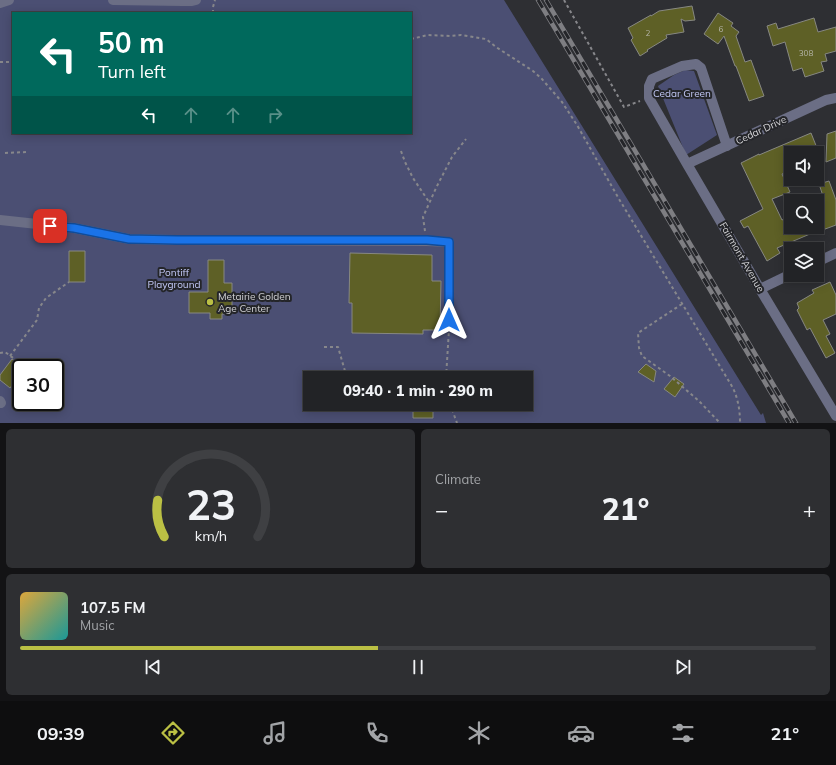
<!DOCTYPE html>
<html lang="en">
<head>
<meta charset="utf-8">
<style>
	body { margin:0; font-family:Mulish,sans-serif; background:#2e2f32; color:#f1f3f6; height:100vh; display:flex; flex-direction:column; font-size:15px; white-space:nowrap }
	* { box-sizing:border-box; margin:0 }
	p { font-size:13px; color:#a2a4a7 }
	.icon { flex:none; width:22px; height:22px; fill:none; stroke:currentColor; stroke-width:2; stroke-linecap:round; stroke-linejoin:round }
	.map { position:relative; height:423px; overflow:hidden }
	.side { display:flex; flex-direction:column; gap:6px; padding:6px; background:#131315; flex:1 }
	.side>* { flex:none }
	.banner { position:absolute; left:12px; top:12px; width:400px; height:122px; border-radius:0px; box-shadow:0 2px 10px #0003,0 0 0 1px #3f4043; background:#00695c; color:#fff; overflow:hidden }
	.buttons { position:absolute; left:784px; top:146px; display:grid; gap:8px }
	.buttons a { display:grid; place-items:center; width:40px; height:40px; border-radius:0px; background:#222326; box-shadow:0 2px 10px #0003,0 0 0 1px #3f4043; font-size:20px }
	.speed { position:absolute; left:12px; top:359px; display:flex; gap:8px; font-size:20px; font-weight:700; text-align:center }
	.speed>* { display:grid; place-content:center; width:52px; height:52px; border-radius:50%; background:#222326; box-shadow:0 2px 10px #0003,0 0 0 1px #3f4043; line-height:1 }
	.speed .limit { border:2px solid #111; border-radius:6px; background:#fff; color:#111 }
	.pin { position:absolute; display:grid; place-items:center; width:34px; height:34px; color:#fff; margin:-17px; border-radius:8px; box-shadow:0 2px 6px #0006 }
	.me { position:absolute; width:44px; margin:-22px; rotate:0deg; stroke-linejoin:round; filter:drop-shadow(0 0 3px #0008) }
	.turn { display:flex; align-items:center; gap:14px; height:84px; padding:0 20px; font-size:18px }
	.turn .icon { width:52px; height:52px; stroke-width:2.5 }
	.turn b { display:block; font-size:28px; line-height:34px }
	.lanes { display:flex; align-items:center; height:38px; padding:0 20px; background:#0003; justify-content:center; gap:20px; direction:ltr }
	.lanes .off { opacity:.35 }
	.big { font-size:30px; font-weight:800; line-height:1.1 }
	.side .widget { flex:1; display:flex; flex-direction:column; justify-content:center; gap:6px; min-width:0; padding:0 14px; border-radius:6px; background:#2e2f32 }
	.side .dial { align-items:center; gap:0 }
	.dial svg { height:104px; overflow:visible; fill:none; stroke:#3f4043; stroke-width:7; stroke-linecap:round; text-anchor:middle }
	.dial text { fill:#f1f3f6; stroke:none }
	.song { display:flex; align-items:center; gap:12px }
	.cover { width:48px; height:48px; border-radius:6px; background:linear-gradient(135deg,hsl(40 70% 55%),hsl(180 70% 35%)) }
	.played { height:4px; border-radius:2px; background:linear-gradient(90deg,#bbc044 45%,#3f4043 45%) }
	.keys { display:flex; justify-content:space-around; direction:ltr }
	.heat { display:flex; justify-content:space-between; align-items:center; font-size:22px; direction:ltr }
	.side .tiles { flex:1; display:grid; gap:6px; grid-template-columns:1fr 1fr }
	.widget:last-child { grid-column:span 2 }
	.trip { position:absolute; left:303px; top:371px; width:230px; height:40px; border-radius:0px; background:#222326; box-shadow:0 2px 10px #0003,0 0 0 1px #3f4043; font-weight:800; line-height:40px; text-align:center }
	.tabs { display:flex; height:64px; justify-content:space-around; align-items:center; background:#0e0e0f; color:#a2a4a7 }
	.tabs .icon { width:28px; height:28px }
	.tabs .selected { color:#bbc044 }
	.tabs b { font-size:18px; color:#f1f3f6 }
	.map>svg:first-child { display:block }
	.green { fill:#4b4f73; fill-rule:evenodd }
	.building { fill:#5e6026; stroke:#878882 }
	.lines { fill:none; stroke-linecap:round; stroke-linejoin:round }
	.path { stroke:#87878b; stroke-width:2; stroke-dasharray:3 3; stroke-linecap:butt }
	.minor { stroke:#6b6e85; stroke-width:10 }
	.rail-casing { stroke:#7e7e82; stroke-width:4.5 }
	.rail { stroke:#242529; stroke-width:3; stroke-dasharray:9; stroke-linecap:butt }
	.route-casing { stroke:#114b97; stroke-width:10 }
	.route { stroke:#1a73e8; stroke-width:7 }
	.poi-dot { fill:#bbc044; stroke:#242529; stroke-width:1.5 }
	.labels { text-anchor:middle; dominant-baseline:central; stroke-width:4; stroke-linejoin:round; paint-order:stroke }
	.number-label { font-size:8px; fill:#b6b6aa }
	.park-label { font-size:10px; fill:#c4caf9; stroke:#242529 }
	.street-label { font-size:10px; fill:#d3d3d6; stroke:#242529 }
	.poi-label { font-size:10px; fill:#d3d3d6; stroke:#242529; text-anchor:start }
</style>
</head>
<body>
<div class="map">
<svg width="836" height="423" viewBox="0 0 836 423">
	<rect width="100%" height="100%" fill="#2e2f33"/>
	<path class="green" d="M0 0H504L761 415 763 413 766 423H0ZM13 13H411V133H13ZM21 368H55V402H21ZM310 378H526V404H310Z
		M685 70 694 71 717 135 686 155 658 86 674 75Z"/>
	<path class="building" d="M692 6 695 20 685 21 681 19 684 32 666 35 667 38 647 50 648 51 640 56 631 40 633 38 628 28 651 15V16L659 11Z
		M718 13 733 23 731 26 739 32 736 36 745 62 751 60 764 96 749 101 736 66H735L724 36 718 44 704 34Z
		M814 18 818 32 836 27V51L825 54 827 61 821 62 824 71 805 77 802 68 793 71 785 42 773 46 767 26 776 23 778 29Z
		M836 131V158L826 162 827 134Z
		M811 133 819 153H791V170L782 174 790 192 772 199 782 220 791 216V227H817V202L824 199 819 184 829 181 836 200V225L817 232V231L777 248 780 253 767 261 748 226 744 228 740 221 763 209 741 163 759 154V155Z
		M69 251H85V282H69Z
		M350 253 432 255V281H441L440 330H423V334L352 333V303H349Z
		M208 260H224V283H232V314H222V319H210V313H189V292H208Z
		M830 282 836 295V314L823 320 830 334 826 336 835 353 826 358 810 328 807 330 797 310 799 308 797 303 814 293 812 290Z
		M12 359 24 368H21V373L10 388 0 380V375Z
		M646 364 656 371 654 382 638 372Z
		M674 377 684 384 675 397 664 389Z
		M413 404H433V418H413Z"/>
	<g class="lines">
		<path class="path" d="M564 0 624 107 640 101
			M213 13V7L215 0
			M411 39 428 35 451 36 461 35 486 39 496 47 533 71 541 78 562 102 577 125 619 199 733 388C738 399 740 410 740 423
			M0 62H13
			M401 151 405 162 413 178 429 202
			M5 153 28 152
			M425 231 423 217 436 188 452 157 466 139
			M682 304 638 333 639 348 642 356 670 376 699 401 720 423
			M324 347H338L347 378
			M0 353 5 352 24 366V368
			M10 356 37 320 39 308 46 298 69 282
			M446 378 449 329
			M450 404 457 423"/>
		<path class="minor" d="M113 0 183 1H192L196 0
			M0 3 9 0
			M727 146 701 68 696 64 682 66 652 79 649 86V98L687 164 760 289 836 416
			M687 164 826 100 836 98
			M0 220 74 228 129 239 177 240 427 241 449 242V320
			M817 262 836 253
			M760 289 791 274
			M0 401 1 403"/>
		<defs>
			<path id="rail" d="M538 0 789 423
				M546 0 796 423"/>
		</defs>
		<use href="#rail" class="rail-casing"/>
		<use href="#rail" class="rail"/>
	</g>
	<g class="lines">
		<defs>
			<path id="route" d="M50 226 74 228 129 239 177 240H427L449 242V320"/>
		</defs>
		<use href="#route" class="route-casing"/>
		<use href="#route" class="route"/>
	</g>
	<circle class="poi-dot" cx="210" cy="302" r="4"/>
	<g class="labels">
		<g class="number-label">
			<text x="721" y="29">6</text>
			<text x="648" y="33">2</text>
			<text x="806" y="53">308</text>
		</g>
		<g class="park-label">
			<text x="682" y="93">Cedar Green</text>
			<text x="174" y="272">Pontiff<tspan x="174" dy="12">Playground</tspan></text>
		</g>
		<g class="street-label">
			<text transform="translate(761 130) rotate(-25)">Cedar Drive</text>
			<text transform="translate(742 257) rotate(60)">Fairmont Avenue</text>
		</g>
		<g class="poi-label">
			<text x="218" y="296">Metairie Golden<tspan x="218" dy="12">Age Center</tspan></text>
		</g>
	</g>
</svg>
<div class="buttons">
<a><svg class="icon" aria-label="sound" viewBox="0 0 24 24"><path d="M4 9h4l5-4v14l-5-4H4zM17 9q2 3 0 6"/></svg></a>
<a><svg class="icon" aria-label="search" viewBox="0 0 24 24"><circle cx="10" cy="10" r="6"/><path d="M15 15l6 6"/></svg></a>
<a><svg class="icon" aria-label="layers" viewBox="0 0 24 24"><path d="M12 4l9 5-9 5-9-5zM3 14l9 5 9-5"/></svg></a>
</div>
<div class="speed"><div class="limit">30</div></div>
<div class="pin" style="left:50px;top:226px;background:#d93025"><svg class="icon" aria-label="arrive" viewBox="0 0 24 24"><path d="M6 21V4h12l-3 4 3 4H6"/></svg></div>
<svg class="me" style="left:449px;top:320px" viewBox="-20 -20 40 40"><path d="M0-17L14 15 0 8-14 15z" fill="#1a73e8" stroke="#fff" stroke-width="4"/></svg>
<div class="trip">09:40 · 1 min · 290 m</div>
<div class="banner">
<div class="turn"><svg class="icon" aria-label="left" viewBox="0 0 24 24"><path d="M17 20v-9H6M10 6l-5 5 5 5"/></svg><div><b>50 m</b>Turn left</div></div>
<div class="lanes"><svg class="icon" aria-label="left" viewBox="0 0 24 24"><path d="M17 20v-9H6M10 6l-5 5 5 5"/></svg><svg class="icon off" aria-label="ahead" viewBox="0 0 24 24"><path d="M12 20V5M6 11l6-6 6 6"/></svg><svg class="icon off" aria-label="ahead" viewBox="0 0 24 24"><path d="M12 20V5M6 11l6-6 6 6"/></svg><svg class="icon off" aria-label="right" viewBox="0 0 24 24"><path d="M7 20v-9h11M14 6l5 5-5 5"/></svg></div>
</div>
</div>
<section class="side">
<div class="tiles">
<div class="widget dial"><svg viewBox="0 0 100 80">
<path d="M14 69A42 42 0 1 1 86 69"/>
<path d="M14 69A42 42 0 0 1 9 41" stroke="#bbc044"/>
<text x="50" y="56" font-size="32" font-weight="700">23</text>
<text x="50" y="72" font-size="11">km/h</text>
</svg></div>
<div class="widget"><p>Climate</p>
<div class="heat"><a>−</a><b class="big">21°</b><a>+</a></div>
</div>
<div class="widget">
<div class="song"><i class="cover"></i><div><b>107.5 FM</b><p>Music</p></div></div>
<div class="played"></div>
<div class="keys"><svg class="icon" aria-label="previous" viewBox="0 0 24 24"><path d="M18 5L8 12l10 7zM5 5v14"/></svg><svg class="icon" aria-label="pause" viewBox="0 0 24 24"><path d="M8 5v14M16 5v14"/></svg><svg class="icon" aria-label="next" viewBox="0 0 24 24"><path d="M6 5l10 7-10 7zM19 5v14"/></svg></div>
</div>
</div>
</section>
<nav class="tabs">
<b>09:39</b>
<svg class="icon selected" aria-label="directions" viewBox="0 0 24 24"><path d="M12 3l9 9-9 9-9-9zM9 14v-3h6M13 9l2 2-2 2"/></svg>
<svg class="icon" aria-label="music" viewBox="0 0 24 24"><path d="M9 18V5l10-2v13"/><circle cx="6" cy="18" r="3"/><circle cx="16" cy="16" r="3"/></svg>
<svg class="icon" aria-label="phone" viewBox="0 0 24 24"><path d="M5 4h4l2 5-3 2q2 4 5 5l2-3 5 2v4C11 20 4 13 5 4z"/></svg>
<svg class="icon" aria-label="climate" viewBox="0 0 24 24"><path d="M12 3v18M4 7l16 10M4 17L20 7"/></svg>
<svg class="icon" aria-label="car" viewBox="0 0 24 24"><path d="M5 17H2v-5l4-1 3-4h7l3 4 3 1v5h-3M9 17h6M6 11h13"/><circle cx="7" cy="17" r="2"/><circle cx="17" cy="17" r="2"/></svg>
<svg class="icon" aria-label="filters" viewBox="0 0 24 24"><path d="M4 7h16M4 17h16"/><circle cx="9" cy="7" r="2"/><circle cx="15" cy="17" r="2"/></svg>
<b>21°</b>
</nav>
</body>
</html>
